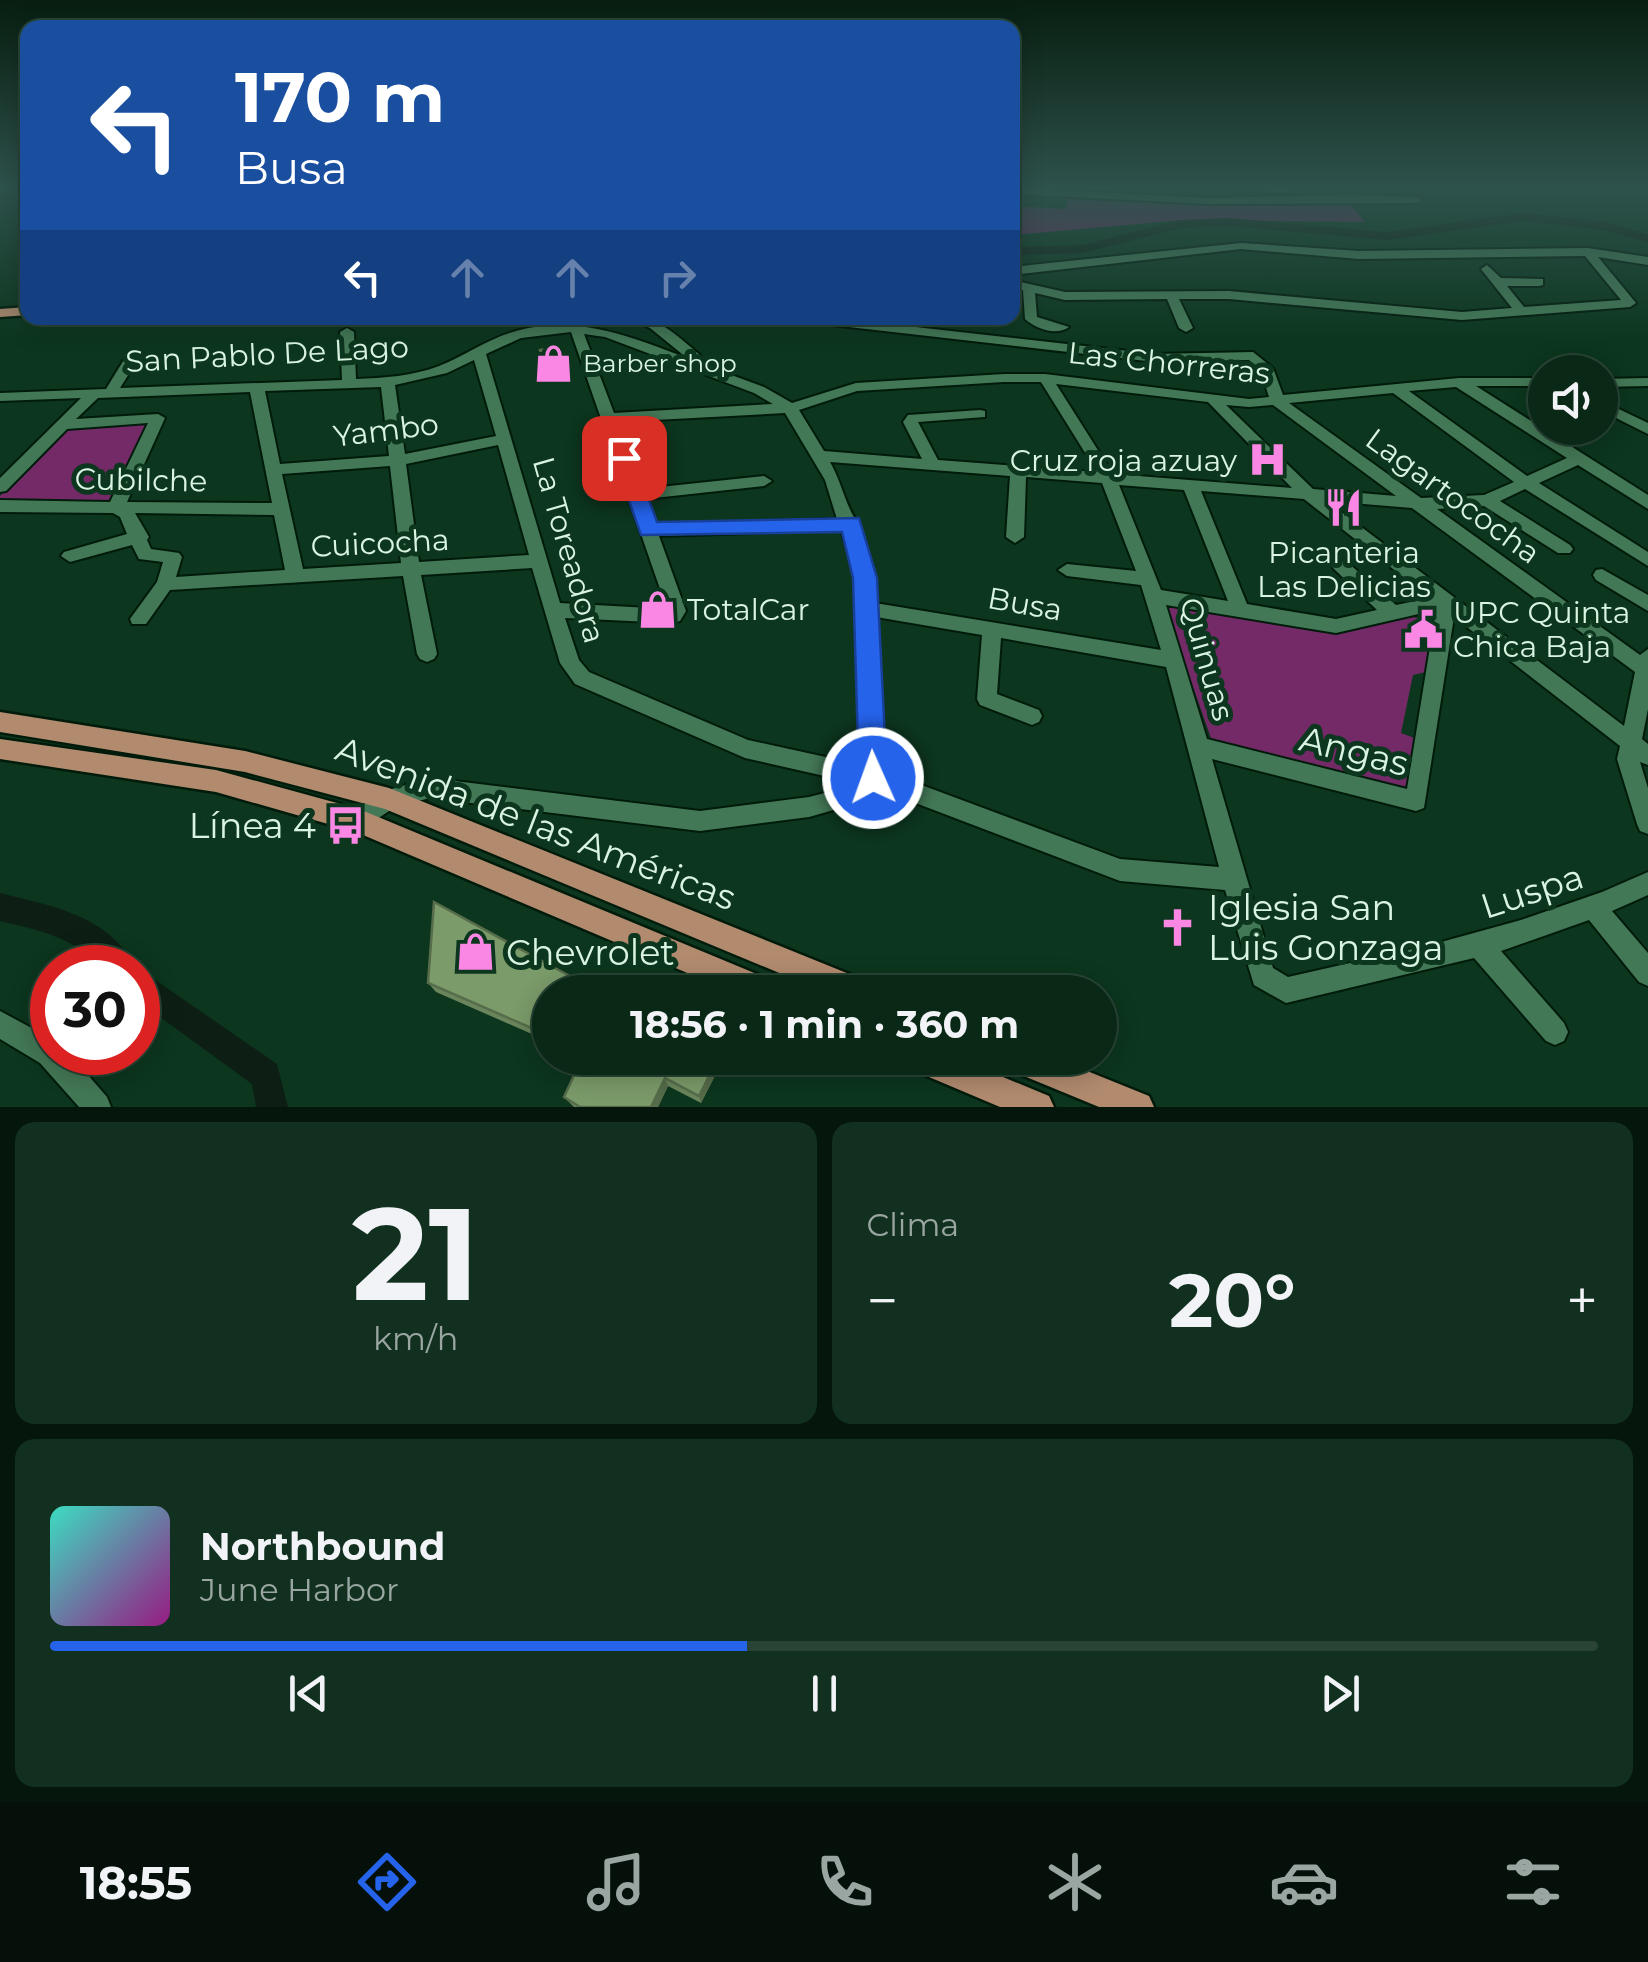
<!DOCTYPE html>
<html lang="es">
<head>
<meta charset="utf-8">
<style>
	body { margin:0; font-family:Montserrat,sans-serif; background:#12301f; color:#f1f3f6; height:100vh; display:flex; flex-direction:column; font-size:38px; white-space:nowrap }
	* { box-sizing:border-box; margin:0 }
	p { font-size:32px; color:#99a6a1 }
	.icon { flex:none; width:55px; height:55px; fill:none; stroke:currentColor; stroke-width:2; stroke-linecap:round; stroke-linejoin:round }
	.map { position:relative; height:1107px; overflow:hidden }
	.drawer { display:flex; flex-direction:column; gap:15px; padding:15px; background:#05160c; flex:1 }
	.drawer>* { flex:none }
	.hud { position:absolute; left:20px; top:20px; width:1000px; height:305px; border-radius:20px; box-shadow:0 5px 25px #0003,0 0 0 2px #294435; background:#1a4fa0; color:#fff; overflow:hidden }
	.controls { position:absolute; left:1528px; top:355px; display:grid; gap:20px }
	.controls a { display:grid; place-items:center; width:90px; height:90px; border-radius:50%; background:#092816; box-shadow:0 5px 25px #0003,0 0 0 2px #294435; font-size:50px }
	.speed { position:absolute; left:30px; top:945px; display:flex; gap:20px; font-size:50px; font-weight:700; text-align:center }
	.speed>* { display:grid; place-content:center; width:130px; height:130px; border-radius:50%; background:#092816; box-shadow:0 5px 25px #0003,0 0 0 2px #294435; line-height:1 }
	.speed .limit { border:15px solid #d22; background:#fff; color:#111 }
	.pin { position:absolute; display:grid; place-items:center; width:85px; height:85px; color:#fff; margin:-42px; border-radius:20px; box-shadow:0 5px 15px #0006 }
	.me { position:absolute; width:110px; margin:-55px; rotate:358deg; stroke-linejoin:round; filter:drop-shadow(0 0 8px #0008) }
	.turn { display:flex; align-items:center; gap:35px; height:210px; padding:0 50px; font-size:45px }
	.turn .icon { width:130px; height:130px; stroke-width:2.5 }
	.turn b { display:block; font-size:70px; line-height:85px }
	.lanes { display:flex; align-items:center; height:95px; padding:0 50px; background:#0003; justify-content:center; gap:50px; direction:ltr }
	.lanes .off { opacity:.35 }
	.big { font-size:75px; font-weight:700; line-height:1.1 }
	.drawer .card { flex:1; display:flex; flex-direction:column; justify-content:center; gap:15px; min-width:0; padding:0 35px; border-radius:20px; background:#12301f }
	.drawer .dial { align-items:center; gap:0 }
	.dial b { font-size:130px; line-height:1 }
	.song { display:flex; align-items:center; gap:30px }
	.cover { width:120px; height:120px; border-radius:15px; background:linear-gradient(135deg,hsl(170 70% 55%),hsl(310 70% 35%)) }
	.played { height:10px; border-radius:5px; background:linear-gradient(90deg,#2563eb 45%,#294435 45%) }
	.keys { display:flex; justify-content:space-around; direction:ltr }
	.heat { display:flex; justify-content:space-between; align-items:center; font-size:55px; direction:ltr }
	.drawer .tiles { flex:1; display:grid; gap:15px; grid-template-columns:1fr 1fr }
	.card:last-child { grid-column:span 2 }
	.trip { position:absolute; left:532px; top:975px; width:585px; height:100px; border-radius:50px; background:#092816; box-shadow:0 5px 25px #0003,0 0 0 2px #294435; font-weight:700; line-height:100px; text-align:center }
	.dock { display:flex; height:160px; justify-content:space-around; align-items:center; background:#041009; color:#99a6a1 }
	.dock .icon { width:70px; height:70px }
	.dock .selected { color:#2563eb }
	.dock b { font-size:45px; color:#f1f3f6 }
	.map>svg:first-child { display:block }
	.green { fill:#732a67 }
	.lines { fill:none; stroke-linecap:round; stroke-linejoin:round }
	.river { fill:#0d1f14; fill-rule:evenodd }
	.minor-casing { stroke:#011b0b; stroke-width:4 }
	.major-casing { stroke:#011b0b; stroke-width:5 }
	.minor { fill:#437856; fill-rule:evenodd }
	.major { fill:#b28b6f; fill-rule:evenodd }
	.wall { fill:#6a855b }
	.shaded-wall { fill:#566c4a }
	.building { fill:#7b9b6a; stroke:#566c4a; stroke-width:2.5 }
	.route { fill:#2563eb; stroke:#184099; stroke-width:2.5 }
	.labels { text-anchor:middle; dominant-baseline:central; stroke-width:10; stroke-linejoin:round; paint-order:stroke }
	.far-poi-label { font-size:25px; fill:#d9f4e1; stroke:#0c361e; text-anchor:start }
	.street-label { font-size:30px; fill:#d9f4e1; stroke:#0c361e }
	.poi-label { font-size:30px; fill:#d9f4e1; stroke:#0c361e; text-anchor:start }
	.near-street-label { font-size:35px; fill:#d9f4e1; stroke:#0c361e }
	.near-poi-label { font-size:35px; fill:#d9f4e1; stroke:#0c361e; text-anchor:start }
</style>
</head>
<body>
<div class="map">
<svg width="1648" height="1107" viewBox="0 0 1648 1107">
	<rect width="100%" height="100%" fill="#0c361e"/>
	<path class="green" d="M1067 199 1348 201 1365 222 1183 220 1013 235 1012 206 1066 209Z
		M157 419 112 503 0 502V496L67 426Z
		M1171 602 1337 631 1412 617 1435 621 1430 671 1413 675 1401 733 1417 739 1409 791 1212 741 1166 610Z"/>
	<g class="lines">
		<path class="river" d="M15 187H28V198Z
			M1523 213 1604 222 1648 234V242L1603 230 1523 221 1387 240 1229 226 1181 228 1083 253 1012 255V247L1083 245 1181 220 1229 218 1387 232Z
			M0 893C48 905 113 916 134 968H101C75 937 38 930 0 921Z
			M138 968 277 1064 288 1107H256L252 1084 138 1001Z"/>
		<defs>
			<path id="minor" d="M1012 188 1208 198 1346 195 1417 197 1422 200 1417 203 1208 204 1012 194Z
				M1241 243 1359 251 1588 248 1648 257V265L1598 257 1636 303 1630 307 1462 320 1229 299H1179L1193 328 1186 332 1179 328 1167 299 1065 300 1035 293 1037 317 1069 327C1056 336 1036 329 1025 319L1023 290 1012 288V280L1065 292 1229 291 1462 312 1512 308 1481 269 1487 265 1501 278 1543 279V285L1539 286H1507L1524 307 1621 300 1585 256 1359 259 1241 249 1012 275V267Z
				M629 318C659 316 677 336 700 355L702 358 696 362 764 387 792 403 856 383 1004 374H1045L1249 399 1269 397 1261 372 1249 360 1155 362 805 322 799 318H835L1155 354 1253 352 1273 368 1283 395 1459 378H1545V386H1476L1648 495V509L1578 465 1539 483 1648 552V566L1525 489 1500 501 1570 545 1573 549 1570 553H1558L1484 506 1437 509 1640 655 1648 649V709L1642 739 1648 744V765L1640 762 1648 788V834L1640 831 1637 824 1617 759 1620 746 1454 617 1424 808 1416 811 1212 759 1273 968 1288 977 1434 944 1521 920 1602 892 1648 872V895L1612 911 1648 953V986L1639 982 1589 920 1501 951 1564 1023 1568 1032 1564 1041 1555 1045 1546 1041 1474 958 1286 1003 1254 985 1225 890 1120 881 876 788 858 803 809 817 700 831 430 798 395 807 359 831 351 828 348 821 351 814 381 792 430 778 700 811 809 797 844 788 851 782 745 758 575 684 560 663 532 568 421 575 437 654 434 659 427 662 420 659 417 654 403 576 170 590 146 624H132L130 619 157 582 163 562 139 559 132 545 70 562 61 556 64 552 127 534 120 517 113 513 0 512V500L110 502 148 423 67 429 6 491 0 492V478L81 398 0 401V393L106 389 125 358 130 357 137 361 120 388 342 380 340 332 347 328 354 332 356 379C384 378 413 376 439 366 465 356 489 338 516 331 577 314 631 337 687 358L650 328ZM571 332 667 609 560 603 486 354 521 338ZM584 334 605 337 754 393 773 404 614 413ZM474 360 496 436 405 454 395 385 447 373ZM1004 382H1041L1097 472 938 460 918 422 985 417V411L980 410 908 415 903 422 922 459 824 451 799 410 857 391ZM1056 384 1208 402 1292 488 1113 474ZM381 387 389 456 280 464 265 391ZM1456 387 1567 458 1527 476 1409 391ZM250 392 272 503 127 502 165 418 158 414 76 419 98 398ZM1393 393 1514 482 1484 495 1421 498 1289 403ZM1226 405 1249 407 1273 405 1396 496 1313 489ZM785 413 825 480 837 519 654 524 645 499 764 486 772 481 764 476 641 489 617 422ZM498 445 529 555 419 562 406 464ZM830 462 1010 476 1006 537 1015 543 1024 537 1026 477 1102 483 1136 571 1067 564 1058 570 1067 576 1141 585 1161 650 875 603 874 578 857 528 859 524C847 511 841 480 830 462ZM390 466 401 563 303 569 282 474ZM1119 485 1184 490 1228 601 1161 590ZM1201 491 1304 499 1430 598 1396 605 1346 561H1334L1331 565 1334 569 1377 610 1336 619 1247 604ZM1327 501 1412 508 1635 672 1624 726ZM135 513 274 515 285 570 176 577 182 557 179 553 151 549 147 540 149 537ZM841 530 856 578 862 765 748 740 589 672 579 660 565 618 673 623 680 621 686 611 659 536ZM1166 605 1336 633 1436 610 1407 789 1207 739ZM876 617 982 635 977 699 980 705 1032 725 1039 722 1042 716 1039 710 997 694 1001 638 1166 667 1219 867 1120 859 884 771Z
				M1648 378V386L1600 387V379Z
				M1600 400 1648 423V434L1600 410Z
				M1602 569 1648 595V611L1596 580 1593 575 1596 570Z
				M0 1011 52 1039V1052H68L107 1097 111 1107H79L40 1063 0 1039Z"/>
			<path id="major" d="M28 307V315L0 317V309Z
				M0 712 245 751 389 788 869 982 874 992H825L385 809 245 772 0 732Z
				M0 739 216 770 359 809 776 982 781 992H732L356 832 216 792 0 759Z
				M905 1058H957L1049 1096 1054 1107H1000L910 1069Z
				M1002 1058H1055L1149 1096 1154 1107H1099L1007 1069Z"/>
		</defs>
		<use href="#minor" class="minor-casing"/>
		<use href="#major" class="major-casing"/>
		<use href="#minor" class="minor"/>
		<use href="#major" class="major"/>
	</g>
	<path class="wall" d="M1267 187H1292L1290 192 1270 193Z
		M428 983 550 992V1042L436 992Z
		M724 1058 701 1103 668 1086 658 1107H574L564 1097 665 1067Z"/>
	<path class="shaded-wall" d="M561 359 563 366 547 370 545 362Z
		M718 1058H724L701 1103 699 1096Z
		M665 1078 668 1086 658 1107H651Z"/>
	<path class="building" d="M556 346 561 359 545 362 540 350Z
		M434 902 599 992H550V1036L428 983Z
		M582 1058H651L665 1067 669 1058H718L699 1096 665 1078 651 1107H580L564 1097Z"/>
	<linearGradient id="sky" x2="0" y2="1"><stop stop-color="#071e10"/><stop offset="0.55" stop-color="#2e524c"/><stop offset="1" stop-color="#2e524c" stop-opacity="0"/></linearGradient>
	<rect width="1648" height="342" fill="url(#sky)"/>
	<path class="route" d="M624 452 634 458 657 522 859 518 877 578 887 778 883 786 873 790 863 786 859 778 853 578 842 532 641 535 614 458Z"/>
	<defs>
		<symbol id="shop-bare" viewBox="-9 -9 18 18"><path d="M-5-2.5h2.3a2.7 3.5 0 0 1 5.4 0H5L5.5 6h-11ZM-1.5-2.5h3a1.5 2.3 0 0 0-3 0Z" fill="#fb87e5" stroke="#0c361e" stroke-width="2.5" paint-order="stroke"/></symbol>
		<symbol id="hospital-bare" viewBox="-9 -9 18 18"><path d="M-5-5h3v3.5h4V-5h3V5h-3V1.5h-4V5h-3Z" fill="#fb87e5" stroke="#0c361e" stroke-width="2.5" paint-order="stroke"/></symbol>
		<symbol id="restaurant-bare" viewBox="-9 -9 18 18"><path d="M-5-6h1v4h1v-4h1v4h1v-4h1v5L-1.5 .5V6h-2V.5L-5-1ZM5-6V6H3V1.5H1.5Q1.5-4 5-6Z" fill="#fb87e5" stroke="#0c361e" stroke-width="2.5" paint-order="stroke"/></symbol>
		<symbol id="civic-bare" viewBox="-9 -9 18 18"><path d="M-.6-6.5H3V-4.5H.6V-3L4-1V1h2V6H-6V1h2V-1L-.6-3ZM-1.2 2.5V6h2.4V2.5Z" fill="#fb87e5" stroke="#0c361e" stroke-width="2.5" paint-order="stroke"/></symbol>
		<symbol id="bus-bare" viewBox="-9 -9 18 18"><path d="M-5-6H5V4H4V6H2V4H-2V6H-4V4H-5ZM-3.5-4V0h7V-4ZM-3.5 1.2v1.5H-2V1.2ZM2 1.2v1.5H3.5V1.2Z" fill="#fb87e5" stroke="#0c361e" stroke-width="2.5" paint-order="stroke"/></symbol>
		<symbol id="church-bare" viewBox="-9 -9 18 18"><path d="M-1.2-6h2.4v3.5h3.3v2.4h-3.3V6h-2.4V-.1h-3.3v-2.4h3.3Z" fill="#fb87e5" stroke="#0c361e" stroke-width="2.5" paint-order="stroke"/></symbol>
	</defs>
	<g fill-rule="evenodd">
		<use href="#shop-bare" x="526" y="336" width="55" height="55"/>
		<use href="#hospital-bare" x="1240" y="432" width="55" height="55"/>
		<use href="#restaurant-bare" x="1316" y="480" width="55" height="55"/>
		<use href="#shop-bare" x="630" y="582" width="55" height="55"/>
		<use href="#civic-bare" x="1396" y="602" width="55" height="55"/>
		<use href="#bus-bare" x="318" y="798" width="55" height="55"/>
		<use href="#church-bare" x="1150" y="900" width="55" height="55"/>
		<use href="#shop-bare" x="448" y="924" width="55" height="55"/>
	</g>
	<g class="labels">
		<g class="far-poi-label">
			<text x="583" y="363">Barber shop</text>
		</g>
		<g class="street-label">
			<text transform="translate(267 354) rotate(-3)">San Pablo De Lago</text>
			<text transform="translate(1169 363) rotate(6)">Las Chorreras</text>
			<text transform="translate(386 430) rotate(-7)">Yambo</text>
			<text transform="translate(141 480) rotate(1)">Cubilche</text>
			<text transform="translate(1453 496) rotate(36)">Lagartococha</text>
			<text transform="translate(380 543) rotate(-3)">Cuicocha</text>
			<text transform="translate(569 550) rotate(74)">La Toreadora</text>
			<text transform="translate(1025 604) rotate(10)">Busa</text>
			<text transform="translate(1207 659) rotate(74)">Quinuas</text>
		</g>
		<g class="poi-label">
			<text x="1237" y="460" text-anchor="end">Cruz roja azuay</text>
			<text x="1344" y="552" text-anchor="middle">Picanteria<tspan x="1344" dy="34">Las Delicias</tspan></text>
			<text x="687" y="609">TotalCar</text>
			<text x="1453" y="612">UPC Quinta<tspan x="1453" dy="34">Chica Baja</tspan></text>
		</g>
		<g class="near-street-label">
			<text transform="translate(1354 751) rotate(14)">Angas</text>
			<text transform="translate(536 823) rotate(21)">Avenida de las Américas</text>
			<text transform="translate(1532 891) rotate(-18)">Luspa</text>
		</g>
		<g class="near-poi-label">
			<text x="316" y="825" text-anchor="end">Línea 4</text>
			<text x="1208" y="907">Iglesia San<tspan x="1208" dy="40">Luis Gonzaga</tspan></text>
			<text x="506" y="952">Chevrolet</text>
		</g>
	</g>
</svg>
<div class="controls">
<a><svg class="icon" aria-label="sound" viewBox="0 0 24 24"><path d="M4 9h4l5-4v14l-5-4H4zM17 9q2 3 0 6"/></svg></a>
</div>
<div class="speed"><div class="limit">30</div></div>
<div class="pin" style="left:624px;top:458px;background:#d93025"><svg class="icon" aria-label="arrive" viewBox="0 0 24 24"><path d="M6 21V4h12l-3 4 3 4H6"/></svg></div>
<svg class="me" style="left:873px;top:778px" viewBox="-20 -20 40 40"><circle r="17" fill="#2563eb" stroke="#fff" stroke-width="3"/><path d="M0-11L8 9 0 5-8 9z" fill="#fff"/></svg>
<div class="trip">18:56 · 1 min · 360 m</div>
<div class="hud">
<div class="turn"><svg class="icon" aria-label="left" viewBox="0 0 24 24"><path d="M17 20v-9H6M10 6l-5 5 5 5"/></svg><div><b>170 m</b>Busa</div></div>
<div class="lanes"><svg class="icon" aria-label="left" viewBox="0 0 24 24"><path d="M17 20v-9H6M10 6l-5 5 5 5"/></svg><svg class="icon off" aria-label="ahead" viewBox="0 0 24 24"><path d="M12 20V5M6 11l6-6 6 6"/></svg><svg class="icon off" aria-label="ahead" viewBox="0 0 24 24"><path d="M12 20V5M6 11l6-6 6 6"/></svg><svg class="icon off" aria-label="right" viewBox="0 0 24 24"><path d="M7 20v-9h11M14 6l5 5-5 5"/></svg></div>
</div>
</div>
<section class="drawer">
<div class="tiles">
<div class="card dial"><b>21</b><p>km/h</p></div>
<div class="card"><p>Clima</p>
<div class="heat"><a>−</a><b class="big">20°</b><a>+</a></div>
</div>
<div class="card">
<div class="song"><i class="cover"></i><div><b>Northbound</b><p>June Harbor</p></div></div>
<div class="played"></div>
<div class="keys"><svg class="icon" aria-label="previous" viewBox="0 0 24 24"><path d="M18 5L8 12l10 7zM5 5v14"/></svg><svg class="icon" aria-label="pause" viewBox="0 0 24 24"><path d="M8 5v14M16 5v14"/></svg><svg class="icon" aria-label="next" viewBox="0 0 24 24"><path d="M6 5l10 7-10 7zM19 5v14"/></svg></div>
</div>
</div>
</section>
<nav class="dock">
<b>18:55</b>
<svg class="icon selected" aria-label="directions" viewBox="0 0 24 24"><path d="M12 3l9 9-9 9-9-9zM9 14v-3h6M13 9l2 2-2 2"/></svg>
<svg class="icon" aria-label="music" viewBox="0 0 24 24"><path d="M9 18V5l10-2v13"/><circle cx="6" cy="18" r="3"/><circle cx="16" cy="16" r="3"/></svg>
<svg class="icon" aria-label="phone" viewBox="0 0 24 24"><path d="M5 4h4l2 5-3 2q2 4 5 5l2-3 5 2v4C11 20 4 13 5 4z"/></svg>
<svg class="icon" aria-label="climate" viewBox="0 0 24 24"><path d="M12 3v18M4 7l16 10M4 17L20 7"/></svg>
<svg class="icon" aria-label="car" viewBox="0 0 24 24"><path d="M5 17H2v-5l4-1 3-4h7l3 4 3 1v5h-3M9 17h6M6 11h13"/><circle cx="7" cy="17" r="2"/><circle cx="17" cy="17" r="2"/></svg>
<svg class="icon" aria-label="filters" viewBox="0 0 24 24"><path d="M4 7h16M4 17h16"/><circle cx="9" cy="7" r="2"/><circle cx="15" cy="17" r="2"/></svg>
</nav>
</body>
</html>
